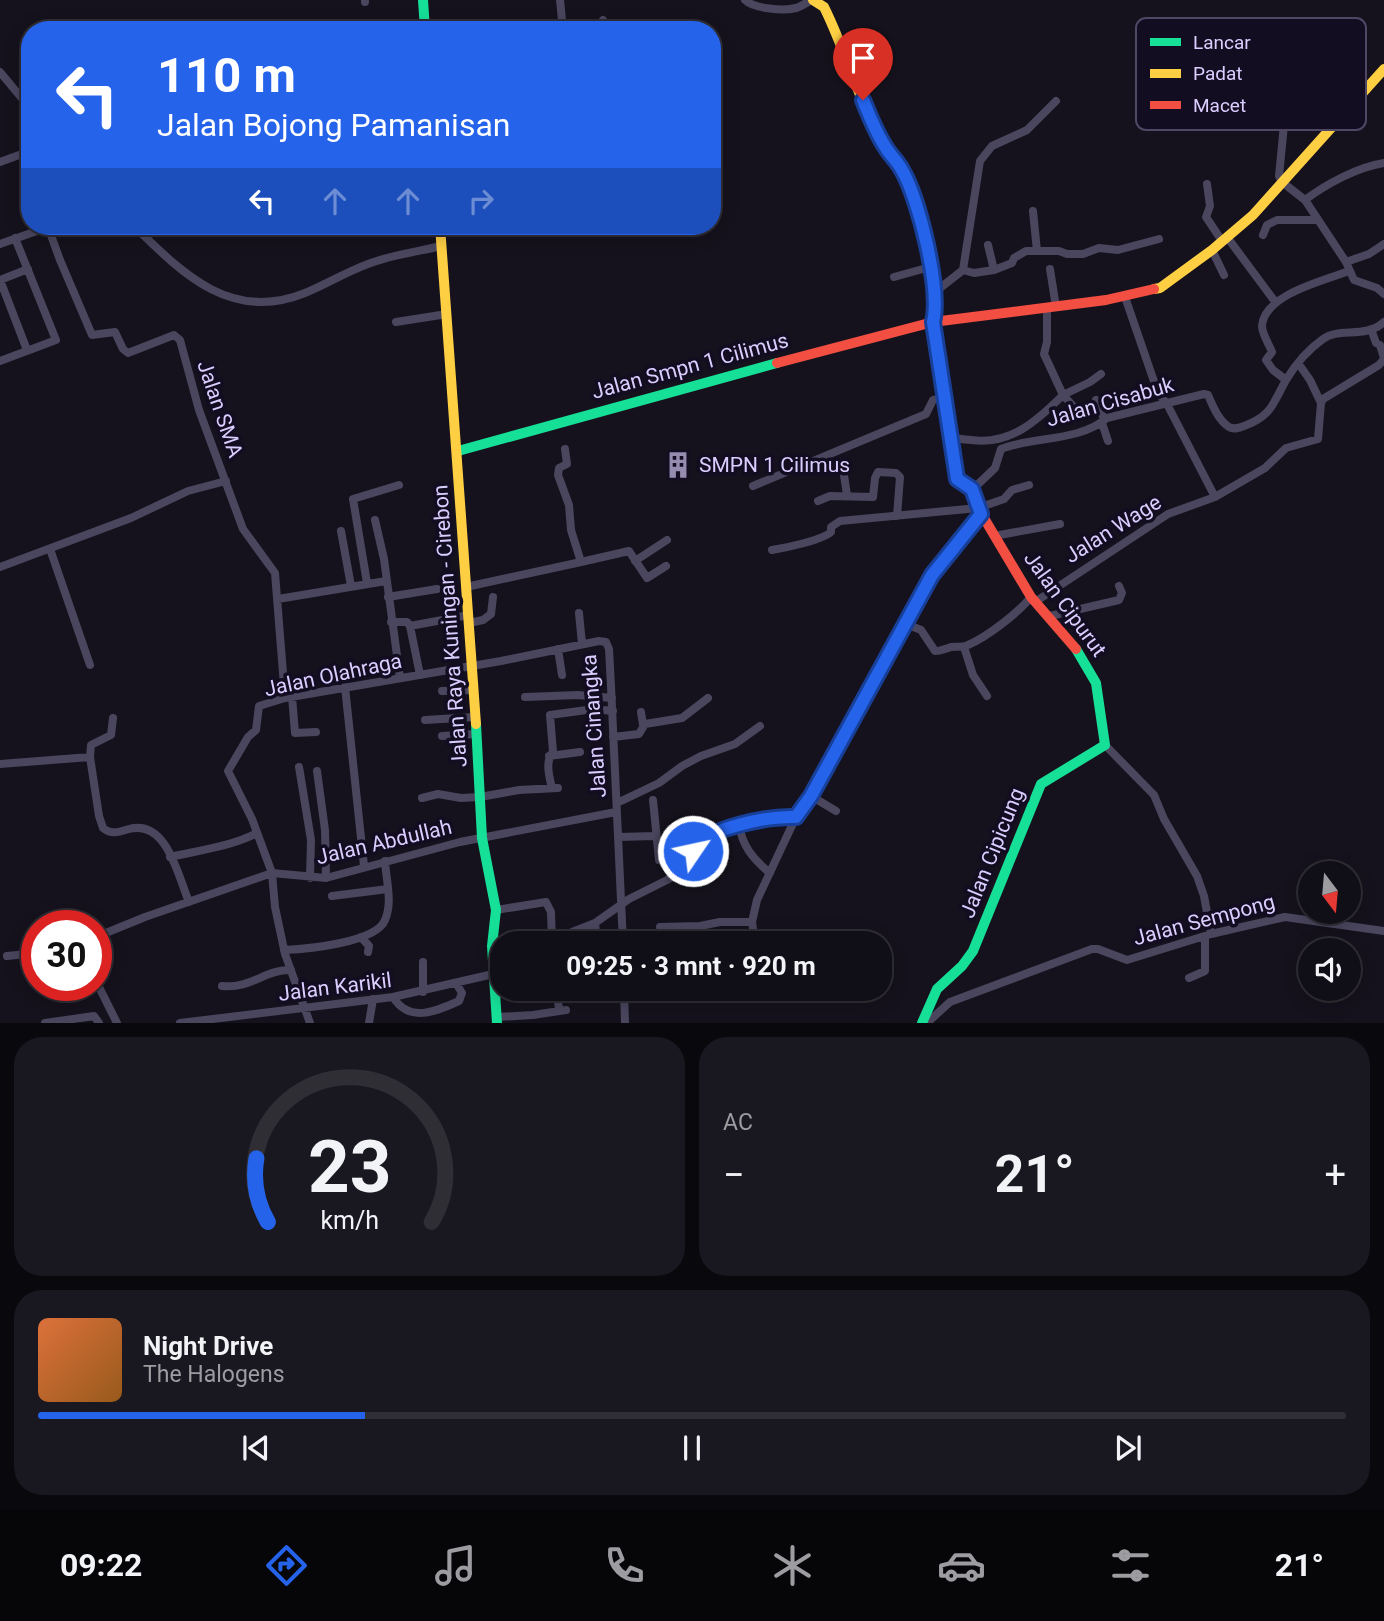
<!DOCTYPE html>
<html lang="id">
<head>
<meta charset="utf-8">
<style>
	body { margin:0; font-family:Roboto,sans-serif; background:#19171f; color:#f1f3f6; height:100vh; display:flex; flex-direction:column; font-size:26px; white-space:nowrap }
	* { box-sizing:border-box; margin:0 }
	p { font-size:23px; color:#9c9ca1 }
	.icon { flex:none; width:38px; height:38px; fill:none; stroke:currentColor; stroke-width:2; stroke-linecap:round; stroke-linejoin:round }
	.map { position:relative; height:1023px; overflow:hidden }
	.panel { display:flex; flex-direction:column; gap:14px; padding:14px; background:#09080c; flex:1 }
	.panel>* { flex:none }
	.top-card { position:absolute; left:21px; top:21px; width:700px; height:214px; border-radius:28px; box-shadow:0 4px 18px #0003,0 0 0 2px #302e35; background:#2563eb; color:#fff; overflow:hidden }
	.needle { width:46px; rotate:164deg }
	.tools { position:absolute; left:1298px; top:861px; display:grid; gap:14px }
	.tools a { display:grid; place-items:center; width:63px; height:63px; border-radius:50%; background:#100e16; box-shadow:0 4px 18px #0003,0 0 0 2px #302e35; font-size:35px }
	.speed { position:absolute; left:21px; top:910px; display:flex; gap:14px; font-size:35px; font-weight:700; text-align:center }
	.speed>* { display:grid; place-content:center; width:91px; height:91px; border-radius:50%; background:#100e16; box-shadow:0 4px 18px #0003,0 0 0 2px #302e35; line-height:1 }
	.speed .limit { border:10px solid #d22; background:#fff; color:#111 }
	.pin { position:absolute; display:grid; place-items:center; width:60px; height:60px; color:#fff; margin:-72px -30px; border-radius:50% 50% 50% 0; rotate:-45deg; box-shadow:0 0 7px #0007 }
	.pin .icon { rotate:45deg }
	.me { position:absolute; width:77px; margin:-38px; rotate:56deg; stroke-linejoin:round; filter:drop-shadow(0 0 5px #0008) }
	.turn { display:flex; align-items:center; gap:24px; height:147px; padding:0 21px; font-size:32px }
	.turn .icon { width:91px; height:91px; stroke-width:2.5 }
	.turn b { display:block; font-size:49px; line-height:60px }
	.lanes { display:flex; align-items:center; height:66px; padding:0 21px; background:#0003; justify-content:center; gap:35px; direction:ltr }
	.lanes .off { opacity:.35 }
	.big { font-size:52px; font-weight:700; line-height:1.1 }
	.panel .widget { flex:1; display:flex; flex-direction:column; justify-content:center; gap:10px; min-width:0; padding:0 24px; border-radius:28px; background:#19171f }
	.panel .dial { align-items:center; gap:0 }
	.dial svg { height:182px; overflow:visible; fill:none; stroke:#302e35; stroke-width:7; stroke-linecap:round; text-anchor:middle }
	.dial text { fill:#f1f3f6; stroke:none }
	.song { display:flex; align-items:center; gap:21px }
	.cover { width:84px; height:84px; border-radius:10px; background:linear-gradient(135deg,hsl(20 70% 55%),hsl(30 70% 35%)) }
	.played { height:7px; border-radius:4px; background:linear-gradient(90deg,#2563eb 25%,#302e35 25%) }
	.keys { display:flex; justify-content:space-around; direction:ltr }
	.heat { display:flex; justify-content:space-between; align-items:center; font-size:38px; direction:ltr }
	.panel .tiles { flex:1; display:grid; gap:14px; grid-template-columns:1fr 1fr }
	.widget:last-child { grid-column:span 2 }
	.trip { position:absolute; left:490px; top:931px; width:402px; height:70px; border-radius:28px; background:#100e16; box-shadow:0 4px 18px #0003,0 0 0 2px #302e35; font-weight:700; line-height:70px; text-align:center }
	.tabs { display:flex; height:112px; justify-content:space-around; align-items:center; background:#060609; color:#9c9ca1 }
	.tabs .icon { width:49px; height:49px }
	.tabs .selected { color:#2563eb }
	.tabs b { font-size:32px; color:#f1f3f6 }
	.map>svg:first-child { display:block }
	.lines { fill:none; stroke-linecap:round; stroke-linejoin:round }
	.street { stroke:#4a465e; stroke-width:8 }
	.fast { stroke:#16e098; stroke-width:10 }
	.slow { stroke:#ffcf43; stroke-width:10 }
	.jam { stroke:#f24e42; stroke-width:10 }
	.route-casing { stroke:#184099; stroke-width:18 }
	.route { stroke:#2563eb; stroke-width:12 }
	.labels { text-anchor:middle; dominant-baseline:central; stroke-width:7; stroke-linejoin:round; paint-order:stroke }
	.street-label { font-size:21px; fill:#daceff; stroke:#130d22 }
	.poi-label { font-size:21px; fill:#daceff; stroke:#130d22; text-anchor:start }
	.key { fill:#130d22; stroke:#4f4764; stroke-width:2 }
	.key-label { font-size:19px; fill:#daceff }
</style>
</head>
<body>
<div class="map">
<svg width="1384" height="1023" viewBox="0 0 1384 1023">
	<rect width="100%" height="100%" fill="#15121d"/>
	<g class="lines">
		<path class="street" d="M560 0 563 30
			M745 0C754 9 784 11 796 8 801 7 807 2 812 0
			M365 2V0
			M596 30 603 20
			M0 72 30 108
			M1286 104 1279 176 1282 182 1305 200 1346 262 1354 280 1377 288 1384 294
			M0 162 30 151
			M1207 184 1210 206 1206 217 1222 241
			M1305 200C1326 184 1358 167 1384 163
			M1033 211 1037 251
			M134 226C182 273 231 323 305 293 327 284 346 272 368 264 391 255 417 252 441 246
			M48 227 60 260 92 335 115 332 123 349 128 353 174 335 180 340 199 410 243 529 275 573 285 698
			M440 232 496 228
			M1263 235 1267 225 1277 220H1316
			M1227 237 1276 303
			M0 244 51 226
			M1212 250 1224 275
			M1346 262 1369 254 1384 244
			M1050 269 1056 307
			M963 270 980 161 992 146 1027 130 1056 101
			M994 270 1012 263 1014 258 1026 251H1059L1067 254H1083L1099 248 1118 250 1159 239
			M894 277 930 267
			M0 280 27 350
			M0 280 28 269
			M935 292 963 270 974 273 994 270 988 245
			M1125 297 1158 393 1167 404 1215 497
			M396 322 447 314
			M1371 329 1376 343 1380 345 1384 358
			M0 361 56 340 15 238
			M1298 363 1310 380 1321 403
			M1286 380 1273 370 1266 360 1272 352C1269 344 1262 334 1262 326 1264 294 1326 280 1349 271
			M1096 400 1104 419
			M1081 415 1063 395 1090 382 1101 374
			M1102 423 1108 441
			M949 435C957 440 962 439 971 440 1010 445 1036 422 1063 395L1044 354 1047 342V308
			M565 449 567 464 559 468 558 475 569 505 571 530 581 562 629 551 647 578 666 566
			M842 462 847 495
			M753 486 926 414 933 400 944 397
			M973 489 995 468 1001 449C1034 436 1079 442 1107 418L1204 394 1208 395C1213 406 1218 420 1229 427 1234 430 1239 428 1244 426 1272 416 1273 403 1286 380 1295 365 1309 349 1323 339 1339 327 1366 339 1384 322
			M818 501 830 496 873 497 875 478 878 472 896 473 900 477 897 516
			M375 520 384 559 400 678
			M341 531 351 586
			M994 536 1060 524
			M50 549 90 665
			M772 550C785 548 823 540 831 532V527L840 521 978 508 1004 499 1012 490 1029 485
			M635 561 667 540
			M0 567 131 518 188 491 226 481
			M367 583 353 499 399 485
			M466 587 581 562
			M388 597 437 589
			M278 599 386 581
			M1035 602 1168 514 1215 497 1265 468 1286 448 1318 439 1321 403 1323 399 1379 365 1384 359
			M579 613 582 644
			M1050 616 1119 600 1122 593 1119 586
			M391 622H407L410 626 469 615
			M469 623 483 620 491 614 493 597
			M906 624 921 630 935 651C941 651 945 649 951 647 958 646 962 648 968 645 987 637 1018 613 1031 597
			M410 626 420 675
			M964 647 973 675 987 696
			M558 649 562 675
			M345 687 364 866
			M442 691 474 690
			M292 696 295 733 316 732
			M525 697 578 695 612 698
			M641 712 643 725
			M425 720 475 717
			M442 736 476 734
			M613 737 639 734 645 724 682 718 708 698
			M1105 745 1154 795 1164 819 1197 876 1204 896 1211 934
			M549 756 580 752
			M90 757 91 745 111 735 113 718
			M0 764 90 757 99 816 103 828C111 835 119 832 129 829 167 819 178 876 189 902
			M299 767 311 840 310 878
			M317 771 325 830 326 878
			M552 788C549 776 545 761 553 752L550 715 594 709 613 711
			M811 796 836 811
			M422 798 438 794 461 798 480 797 519 790 558 788
			M653 800 659 860
			M617 803 659 783 682 766 701 756 735 744 760 726
			M739 824C742 846 753 859 770 873
			M618 837 655 836
			M170 857C200 850 229 847 257 833
			M332 896 388 889
			M496 910 546 902 551 912 552 943
			M75 917 77 926
			M595 923 597 943
			M660 927 700 926 720 922H752
			M96 937 145 917 272 873 326 878 460 842 616 812
			M361 937 369 946 368 952
			M569 943 572 932 595 923 629 899 667 880 694 863 693 849C720 825 761 815 796 817
			M755 943 752 922 757 900 796 817 811 796 932 575 981 514
			M284 950C306 949 376 943 385 920 393 902 386 880 385 861
			M7 956 37 953
			M423 962V992
			M1189 978 1205 971V936
			M96 981 117 1023
			M222 986C251 989 266 969 291 970
			M557 989 559 1011
			M624 989 625 1023
			M393 997C409 1023 435 1012 459 1001L462 993 456 983
			M497 1017 533 1015 566 1010
			M928 1022 950 1002 1092 949H1098L1127 960 1211 934 1285 917 1384 931
			M45 1023 94 1016 99 1023
			M180 1023 393 997 502 972
			M310 1023 285 954 275 907 272 873 252 819 228 771 248 737 256 730 259 706 285 698 501 661 599 641 606 642 609 649 611 686 623 943
			M369 1023 373 999"/>
		<path class="fast" d="M423 0 425 30
			M458 451 777 363
			M476 724 482 838 496 910 492 946 497 1023
			M922 1023 937 989 962 966 973 951 1041 784 1105 745 1096 683 1076 649"/>
		<path class="slow" d="M813 0 824 7C843 45 855 87 873 126 880 143 895 155 903 171 925 214 938 273 933 322L951 437
			M440 226 476 724
			M1154 289 1160 288 1212 250 1253 215 1384 69"/>
		<path class="jam" d="M777 363 933 322 1106 300 1154 289
			M951 437 957 479 973 489 978 508 1031 597 1076 649"/>
	</g>
	<g class="lines">
		<defs>
			<path id="route" d="M693 851C706 827 770 816 796 817L811 796 932 575 981 514 972 489 957 479 933 322C941 289 919 199 902 170 898 162 891 156 886 148 876 133 870 117 863 100"/>
		</defs>
		<use href="#route" class="route-casing"/>
		<use href="#route" class="route"/>
	</g>
	<defs>
		<symbol id="building-bare" viewBox="-9 -9 18 18"><path d="M-4-6H4V6H1V3H-1V6H-4ZM-2.5-4.3h1.7v1.8h-1.7ZM.8-4.3h1.7v1.8H.8ZM-2.5-1h1.7V.8h-1.7ZM.8-1h1.7V.8H.8Z" fill="#958cb0" stroke="#130d22" stroke-width="2.5" paint-order="stroke"/></symbol>
	</defs>
	<g fill-rule="evenodd">
		<use href="#building-bare" x="659" y="446" width="38" height="38"/>
	</g>
	<g class="labels">
		<g class="street-label">
			<text transform="translate(690 366) rotate(-15)">Jalan Smpn 1 Cilimus</text>
			<text transform="translate(1110 402) rotate(-16)">Jalan Cisabuk</text>
			<text transform="translate(220 409) rotate(71)">Jalan SMA</text>
			<text transform="translate(1113 529) rotate(-32)">Jalan Wage</text>
			<text transform="translate(1065 604) rotate(54)">Jalan Cipurut</text>
			<text transform="translate(450 626) rotate(-94)">Jalan Raya Kuningan - Cirebon</text>
			<text transform="translate(333 675) rotate(-12)">Jalan Olahraga</text>
			<text transform="translate(594 726) rotate(-94)">Jalan Cinangka</text>
			<text transform="translate(384 842) rotate(-13)">Jalan Abdullah</text>
			<text transform="translate(992 853) rotate(-68)">Jalan Cipicung</text>
			<text transform="translate(1204 920) rotate(-15)">Jalan Sempong</text>
			<text transform="translate(335 987) rotate(-7)">Jalan Karikil</text>
		</g>
		<g class="poi-label">
			<text x="699" y="465">SMPN 1 Cilimus</text>
		</g>
	</g>
	<rect x="1136" y="18" width="230" height="112" rx="10" class="key"/>
	<rect x="1150" y="38" width="31" height="8" fill="#16e098"/>
	<rect x="1150" y="69" width="31" height="9" fill="#ffcf43"/>
	<rect x="1150" y="101" width="31" height="8" fill="#f24e42"/>
	<g class="key-label">
		<text x="1193" y="49">Lancar</text>
		<text x="1193" y="80">Padat</text>
		<text x="1193" y="112">Macet</text>
	</g>
</svg>
<div class="tools">
<a><svg class="needle" viewBox="-14 -14 28 28"><path d="M0-13l5 13h-10z" fill="#e53935"/><path d="M0 13l5-13h-10z" fill="#9c9ca1"/></svg></a>
<a><svg class="icon" aria-label="sound" viewBox="0 0 24 24"><path d="M4 9h4l5-4v14l-5-4H4zM17 9q2 3 0 6"/></svg></a>
</div>
<div class="speed"><div class="limit">30</div></div>
<div class="pin" style="left:863px;top:100px;background:#d93025"><svg class="icon" aria-label="arrive" viewBox="0 0 24 24"><path d="M6 21V4h12l-3 4 3 4H6"/></svg></div>
<svg class="me" style="left:693px;top:851px" viewBox="-20 -20 40 40"><circle r="17" fill="#2563eb" stroke="#fff" stroke-width="3"/><path d="M0-11L8 9 0 5-8 9z" fill="#fff"/></svg>
<div class="trip">09:25 · 3 mnt · 920 m</div>
<div class="top-card">
<div class="turn"><svg class="icon" aria-label="left" viewBox="0 0 24 24"><path d="M17 20v-9H6M10 6l-5 5 5 5"/></svg><div><b>110 m</b>Jalan Bojong Pamanisan</div></div>
<div class="lanes"><svg class="icon" aria-label="left" viewBox="0 0 24 24"><path d="M17 20v-9H6M10 6l-5 5 5 5"/></svg><svg class="icon off" aria-label="ahead" viewBox="0 0 24 24"><path d="M12 20V5M6 11l6-6 6 6"/></svg><svg class="icon off" aria-label="ahead" viewBox="0 0 24 24"><path d="M12 20V5M6 11l6-6 6 6"/></svg><svg class="icon off" aria-label="right" viewBox="0 0 24 24"><path d="M7 20v-9h11M14 6l5 5-5 5"/></svg></div>
</div>
</div>
<section class="panel">
<div class="tiles">
<div class="widget dial"><svg viewBox="0 0 100 80">
<path d="M14 69A42 42 0 1 1 86 69"/>
<path d="M14 69A42 42 0 0 1 9 41" stroke="#2563eb"/>
<text x="50" y="56" font-size="32" font-weight="700">23</text>
<text x="50" y="72" font-size="11">km/h</text>
</svg></div>
<div class="widget"><p>AC</p>
<div class="heat"><a>−</a><b class="big">21°</b><a>+</a></div>
</div>
<div class="widget">
<div class="song"><i class="cover"></i><div><b>Night Drive</b><p>The Halogens</p></div></div>
<div class="played"></div>
<div class="keys"><svg class="icon" aria-label="previous" viewBox="0 0 24 24"><path d="M18 5L8 12l10 7zM5 5v14"/></svg><svg class="icon" aria-label="pause" viewBox="0 0 24 24"><path d="M8 5v14M16 5v14"/></svg><svg class="icon" aria-label="next" viewBox="0 0 24 24"><path d="M6 5l10 7-10 7zM19 5v14"/></svg></div>
</div>
</div>
</section>
<nav class="tabs">
<b>09:22</b>
<svg class="icon selected" aria-label="directions" viewBox="0 0 24 24"><path d="M12 3l9 9-9 9-9-9zM9 14v-3h6M13 9l2 2-2 2"/></svg>
<svg class="icon" aria-label="music" viewBox="0 0 24 24"><path d="M9 18V5l10-2v13"/><circle cx="6" cy="18" r="3"/><circle cx="16" cy="16" r="3"/></svg>
<svg class="icon" aria-label="phone" viewBox="0 0 24 24"><path d="M5 4h4l2 5-3 2q2 4 5 5l2-3 5 2v4C11 20 4 13 5 4z"/></svg>
<svg class="icon" aria-label="climate" viewBox="0 0 24 24"><path d="M12 3v18M4 7l16 10M4 17L20 7"/></svg>
<svg class="icon" aria-label="car" viewBox="0 0 24 24"><path d="M5 17H2v-5l4-1 3-4h7l3 4 3 1v5h-3M9 17h6M6 11h13"/><circle cx="7" cy="17" r="2"/><circle cx="17" cy="17" r="2"/></svg>
<svg class="icon" aria-label="filters" viewBox="0 0 24 24"><path d="M4 7h16M4 17h16"/><circle cx="9" cy="7" r="2"/><circle cx="15" cy="17" r="2"/></svg>
<b>21°</b>
</nav>
</body>
</html>
